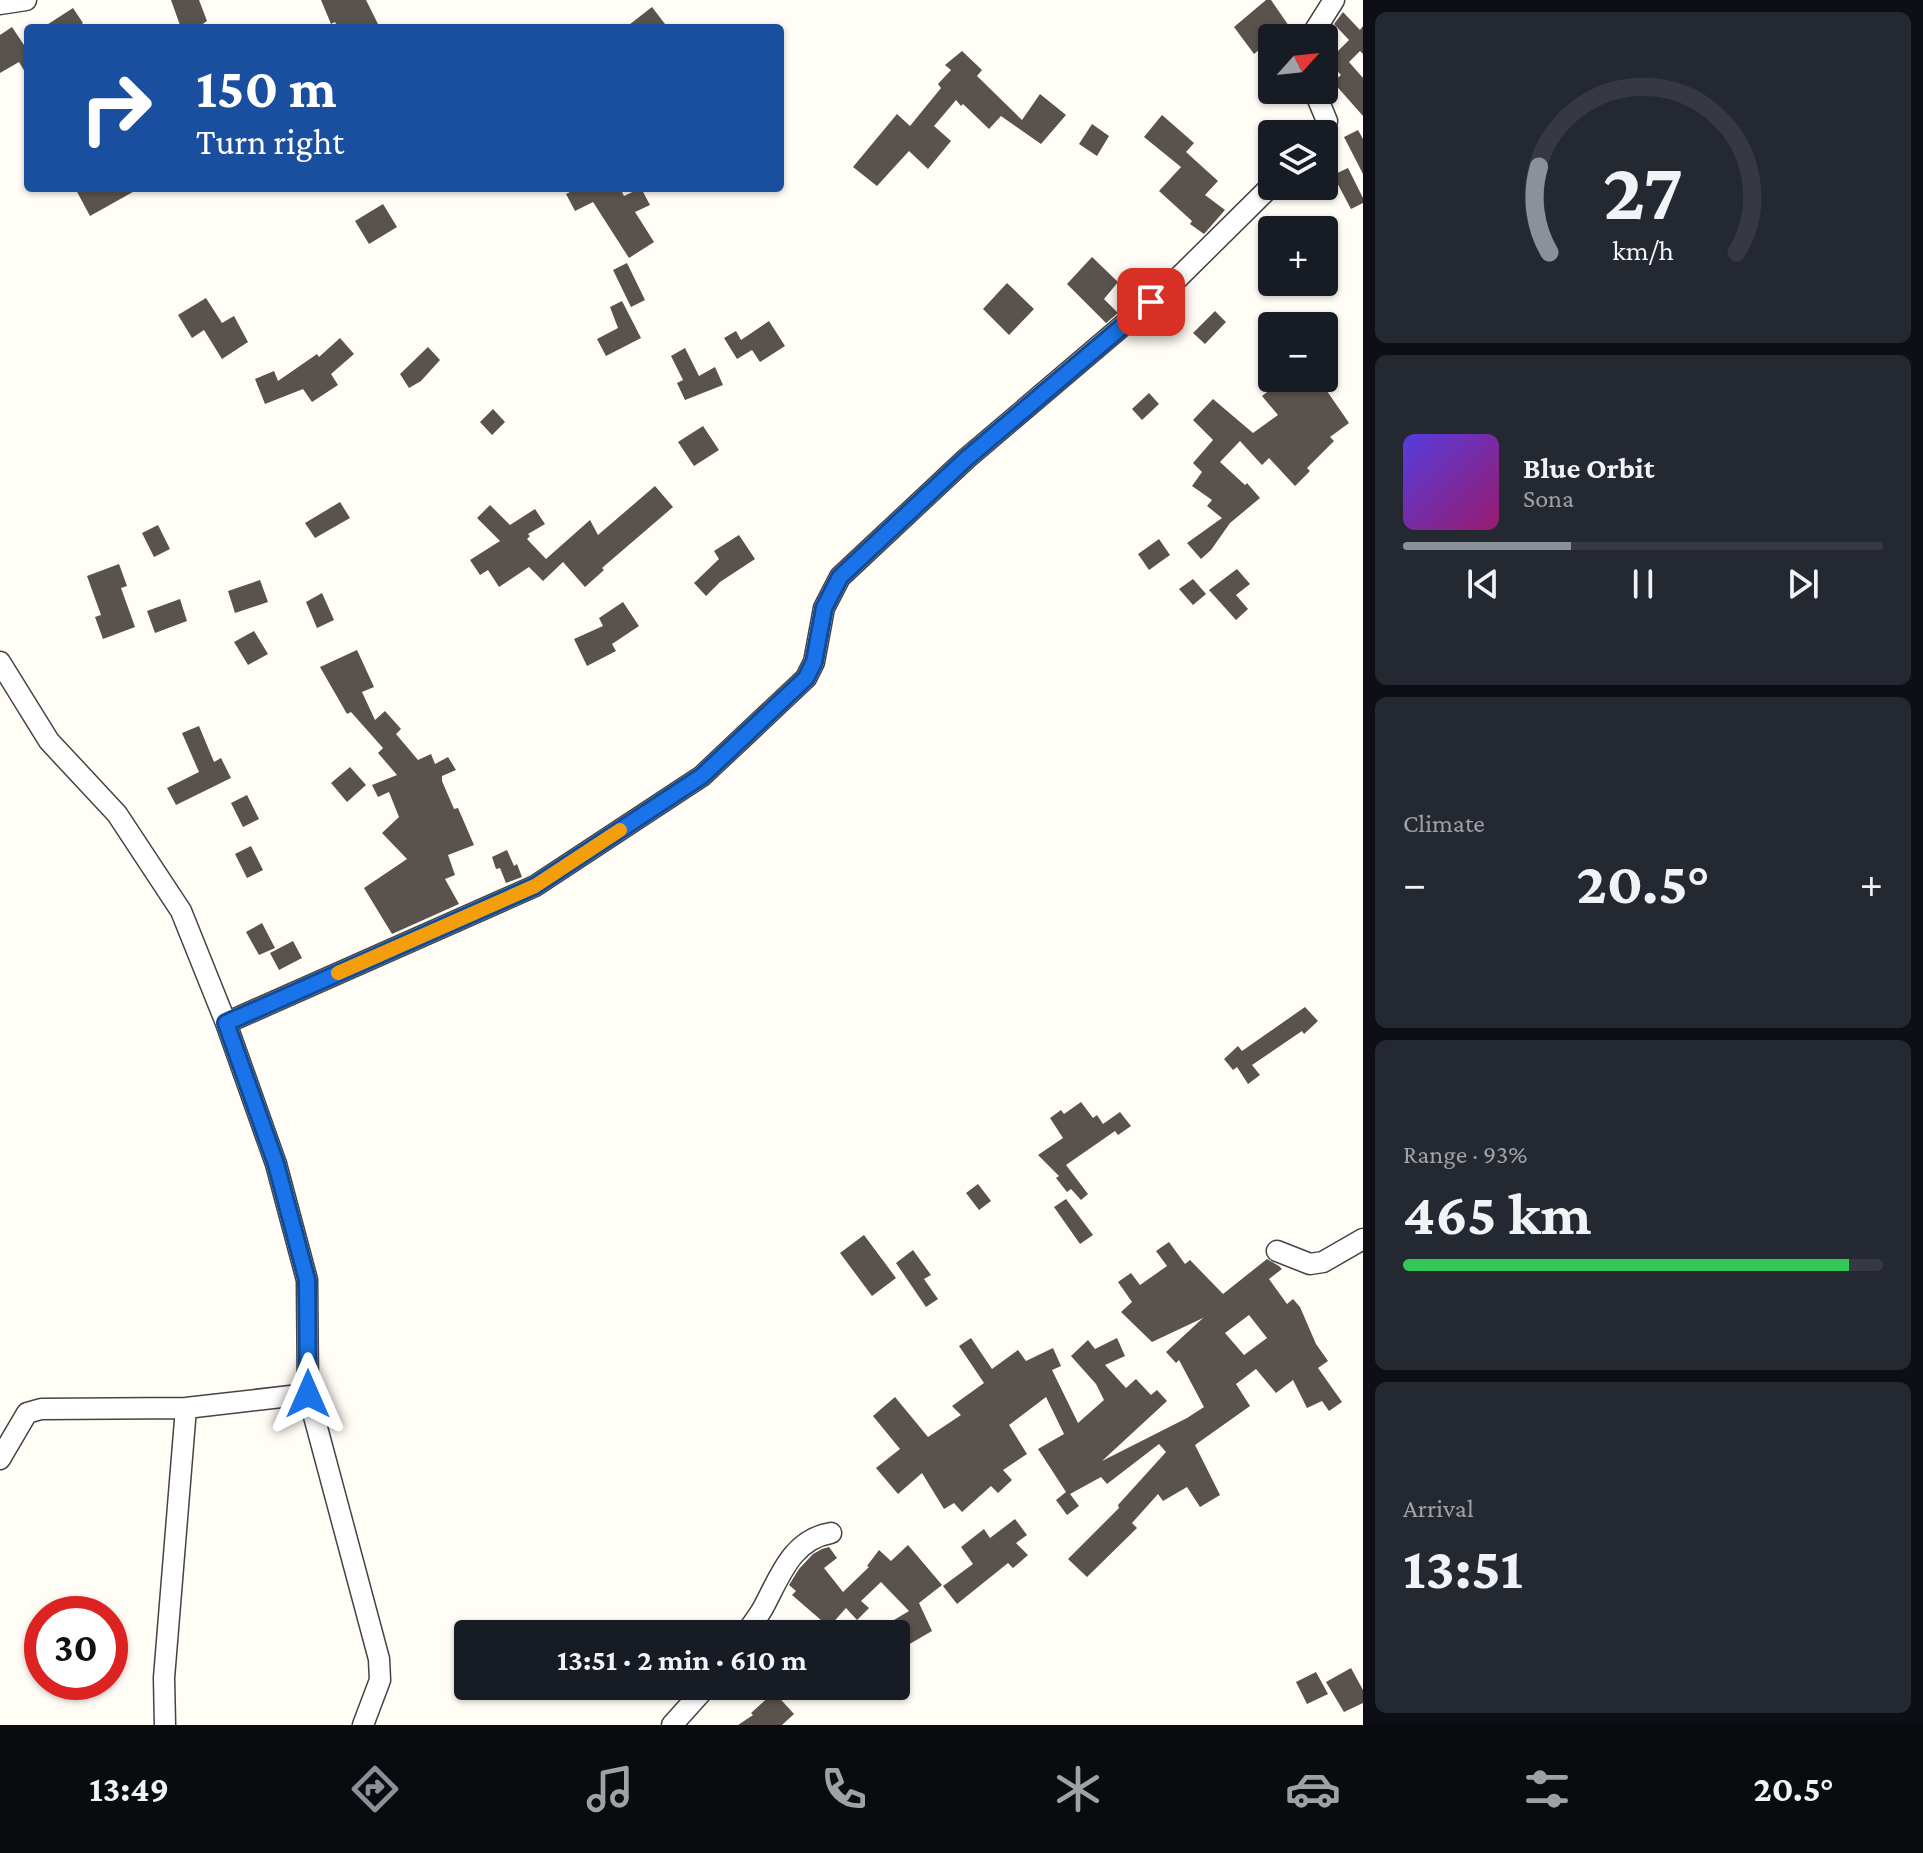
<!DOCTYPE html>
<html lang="en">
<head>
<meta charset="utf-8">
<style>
	body { margin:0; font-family:"Crimson Pro",serif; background:#242831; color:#f1f3f6; height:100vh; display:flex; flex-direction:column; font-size:30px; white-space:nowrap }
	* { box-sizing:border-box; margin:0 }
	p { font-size:26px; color:#9ea1a6 }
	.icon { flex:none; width:44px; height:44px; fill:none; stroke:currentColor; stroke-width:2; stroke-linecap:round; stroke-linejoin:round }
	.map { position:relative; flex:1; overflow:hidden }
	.panel { display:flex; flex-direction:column; gap:12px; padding:12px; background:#0d0f14; width:560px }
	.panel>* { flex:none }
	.hud { position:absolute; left:24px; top:24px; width:760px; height:168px; border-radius:8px; box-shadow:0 2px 6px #0004; background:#1a4fa0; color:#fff; overflow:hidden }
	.needle { width:52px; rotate:63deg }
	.buttons { position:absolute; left:1258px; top:24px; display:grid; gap:16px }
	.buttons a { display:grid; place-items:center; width:80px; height:80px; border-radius:8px; background:#171b24; box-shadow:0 2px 6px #0004; font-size:40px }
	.speed { position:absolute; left:24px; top:1596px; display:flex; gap:16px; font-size:40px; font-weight:700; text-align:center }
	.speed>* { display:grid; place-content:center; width:104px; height:104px; border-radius:50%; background:#171b24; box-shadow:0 2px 6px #0004; line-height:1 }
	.speed .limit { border:12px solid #d22; background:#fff; color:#111 }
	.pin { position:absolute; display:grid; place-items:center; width:68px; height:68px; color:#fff; margin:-34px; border-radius:16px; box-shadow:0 4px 12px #0006 }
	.me { position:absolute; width:88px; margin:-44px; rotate:0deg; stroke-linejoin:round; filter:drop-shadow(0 0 6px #0008) }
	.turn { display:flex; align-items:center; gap:28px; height:168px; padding:0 40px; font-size:36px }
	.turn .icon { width:104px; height:104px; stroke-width:2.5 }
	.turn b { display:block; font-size:56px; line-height:68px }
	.big { font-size:60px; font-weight:700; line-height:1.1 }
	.panel .card { flex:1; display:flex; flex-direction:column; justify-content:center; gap:12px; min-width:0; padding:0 28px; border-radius:12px; background:#242831 }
	.panel .dial { align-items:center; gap:0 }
	.dial svg { height:208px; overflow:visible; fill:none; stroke:#363941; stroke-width:7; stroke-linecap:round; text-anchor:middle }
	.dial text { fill:#f1f3f6; stroke:none }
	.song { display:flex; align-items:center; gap:24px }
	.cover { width:96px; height:96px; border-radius:12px; background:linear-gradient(135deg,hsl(250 70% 55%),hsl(320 70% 35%)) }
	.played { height:8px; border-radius:4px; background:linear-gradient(90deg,#8c9099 35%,#363941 35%) }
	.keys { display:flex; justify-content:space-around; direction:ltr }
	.heat { display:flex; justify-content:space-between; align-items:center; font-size:44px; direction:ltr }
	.charge { height:12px; border-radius:6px; background:linear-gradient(90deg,#34c759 93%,#363941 0) }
	.trip { position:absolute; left:454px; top:1620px; width:456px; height:80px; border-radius:8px; background:#171b24; box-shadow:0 2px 6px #0004; font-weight:700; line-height:80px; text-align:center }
	.tab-bar { display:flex; height:128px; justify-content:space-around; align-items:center; background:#090b0e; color:#9ea1a6 }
	.tab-bar .icon { width:56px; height:56px }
	.tab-bar .active { color:#8c9099 }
	.tab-bar b { font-size:36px; color:#f1f3f6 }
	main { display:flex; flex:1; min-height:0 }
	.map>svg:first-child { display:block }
	.building { fill:#5a524d; fill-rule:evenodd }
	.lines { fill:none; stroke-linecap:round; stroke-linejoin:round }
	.street-casing { stroke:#444; stroke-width:23 }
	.street { stroke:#fff; stroke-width:20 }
	.route-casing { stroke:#114b97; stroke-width:20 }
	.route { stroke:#1a73e8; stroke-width:14 }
	.slow { stroke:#f59e0b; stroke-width:14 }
</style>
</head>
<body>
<main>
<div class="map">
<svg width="1363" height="1725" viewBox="0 0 1363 1725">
	<rect width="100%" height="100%" fill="#fffdf5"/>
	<path class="building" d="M171 0H199L207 21 197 28H181Z
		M321 0H366L380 28H338L335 22 331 24Z
		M1266 0H1271L1289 26 1254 54 1234 27Z
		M652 7 668 28H625Z
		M73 8 83 23 76 28H42Z
		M1343 12 1360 30 1363 26V54L1360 51 1349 62 1363 78V116L1333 82 1341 75 1328 61 1349 40 1334 24Z
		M12 27 28 51V77L19 62 0 73V35Z
		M962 51 982 70 977 76 1022 120 1040 94 1066 115 1041 144 1001 116 989 129 963 104 961 106 956 100 934 126 951 141 928 169 909 151 877 186 853 167 897 114 910 126 941 88 938 84 951 70 945 65Z
		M1162 115 1194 143 1186 152 1218 181 1205 195 1225 210 1204 234 1190 224 1192 221 1159 191 1181 167 1144 137Z
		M1092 124 1109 136 1097 156 1079 144Z
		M1358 130 1363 139V174L1344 137Z
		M1348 168 1363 198V203L1351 209 1333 175Z
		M75 188H140L90 216Z
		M578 188H620L624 196 641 188 650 205 635 212 654 242 629 258 593 202 575 211 566 194Z
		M383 204 397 227 369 244 355 221Z
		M1092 257 1118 282 1104 299 1118 313 1106 323 1067 284Z
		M627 263 645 300 631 307 613 270Z
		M1007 283 1034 309 1009 335 983 309Z
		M206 298 222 323 234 316 248 342 222 359 204 330 192 338 178 315Z
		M622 301 641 338 606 356 597 339 618 328 610 307Z
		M1215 311 1226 322 1205 344 1193 333Z
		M769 321 785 346 760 362 752 350 737 359 724 338 736 331 741 340Z
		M340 338 354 354 331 374 338 385 312 402 303 389 265 404 255 379 274 371 278 381 317 354 319 357Z
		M428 347 440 360 421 381 409 388 400 374Z
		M685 348 699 376 715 367 723 385 685 400 677 383 683 380 671 356Z
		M1271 378H1318L1349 423 1330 437 1334 441 1307 468 1310 471 1295 486 1269 458 1262 465 1240 441 1220 462 1245 485 1247 483 1260 498 1230 523 1211 550 1201 559 1187 543 1222 518 1207 506 1212 500 1192 486 1202 472 1193 463 1213 440 1193 420 1213 399 1253 433 1278 415 1262 396 1276 385Z
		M1149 393 1159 404 1142 420 1132 409Z
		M493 409 505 422 492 435 480 422Z
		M703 426 719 450 694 466 678 442Z
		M655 486 673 507 602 568 604 570 585 587 563 562 543 581 529 567 499 587 488 570 480 575 470 560 500 541 477 518 490 505 510 525 535 509 545 524 528 534 530 536 527 539 546 559 590 520 598 535Z
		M340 502 350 518 315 538 305 523Z
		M158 525 170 549 154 557 142 533Z
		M739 535 755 559 720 582 706 596 694 583 719 559 714 551Z
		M1159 539 1170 555 1149 570 1138 554Z
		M119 564 127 586 121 588 135 627 103 639 95 617 101 615 87 576Z
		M1237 569 1250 584 1236 595 1248 609 1236 620 1209 590Z
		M1193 579 1206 594 1193 605 1179 589Z
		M260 580 268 602 235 613 228 591Z
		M322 593 334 620 317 628 306 602Z
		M180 599 187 621 155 633 147 611Z
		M623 602 639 626 612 644 616 651 587 666 574 639 603 626 599 618Z
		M254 631 268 654 248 665 234 642Z
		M357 650 374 687 362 692 375 720 385 711 401 729 396 734 418 760 431 754 435 764 448 757 456 770 442 776V781L454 809 458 808 474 845 448 855 455 875 445 879 459 904 392 934 364 888 407 859 382 833 399 817 389 792 378 797 372 785 397 775 378 753 383 748 351 712 347 714 320 667Z
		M199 726 214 762 221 758 231 778 176 805 167 788 199 772 182 733Z
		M350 767 366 785 347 802 331 783Z
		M247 795 259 819 243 827 231 803Z
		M251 846 263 870 247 878 235 854Z
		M507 850 514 866 517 864 522 877 506 883 500 868 496 869 492 857Z
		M262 923 275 948 259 955 246 932Z
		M293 941 302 958 279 970 270 953Z
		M1305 1007 1318 1021 1304 1034 1302 1031 1252 1065 1260 1075 1248 1084 1237 1067 1233 1070 1224 1059 1238 1046 1242 1051Z
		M1081 1102 1093 1118 1097 1115 1103 1124 1120 1112 1131 1126 1118 1135 1115 1131 1066 1165 1088 1194 1081 1200 1071 1189 1067 1192 1056 1178 1059 1176 1038 1155 1063 1138 1050 1118 1061 1110 1064 1114Z
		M978 1184 991 1201 979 1210 966 1193Z
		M1066 1199 1093 1235 1080 1244 1054 1207Z
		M864 1235 896 1278 872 1296 840 1253Z
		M1169 1242 1185 1264 1190 1260 1223 1294 1267 1259 1279 1266 1282 1269 1269 1279 1287 1304 1293 1299 1300 1307 1316 1344 1328 1361 1318 1368 1342 1402 1329 1411 1322 1401 1307 1408 1293 1380 1276 1393 1256 1369 1236 1384 1250 1406 1195 1445 1220 1495 1200 1507 1187 1487 1163 1501 1158 1494 1132 1523 1137 1528 1087 1577 1068 1559 1119 1508 1118 1505 1166 1452 1159 1444 1107 1484 1101 1477 1070 1494 1079 1506 1067 1515 1056 1500 1066 1492 1038 1449 1064 1434 1046 1397 1009 1425 1027 1454 1003 1470 1012 1480 998 1493 991 1486 962 1512 954 1503 944 1509 922 1473 898 1494 876 1468 900 1449 873 1416 895 1397 928 1437 961 1415 952 1406 984 1383 959 1346 971 1338 992 1369 1018 1350 1026 1361 1053 1348 1061 1366 1052 1370 1078 1423 1104 1400 1096 1384 1071 1356 1088 1340 1095 1349 1117 1338 1125 1356 1105 1365 1126 1388 1136 1379 1151 1395 1157 1390 1167 1401 1102 1461 1187 1418 1204 1407 1179 1360 1176 1363 1166 1352 1203 1318 1152 1342 1121 1312 1132 1302 1118 1282 1131 1273 1140 1285 1167 1266 1156 1251ZM1249 1315 1267 1338 1244 1355 1225 1333Z
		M913 1250 931 1275 924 1279 938 1299 926 1307 896 1263Z
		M1015 1519 1027 1535 1016 1543 1028 1555 1013 1568 1008 1563 957 1604 943 1586 973 1564 961 1547 984 1529 990 1538Z
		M908 1545 942 1585 919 1603 932 1631 901 1649 889 1623 909 1611 881 1582 861 1601 869 1608 857 1620 846 1608 829 1627 792 1595 796 1591 789 1585 799 1569 813 1554 822 1549 829 1547 837 1558 824 1568 843 1592 869 1567 867 1566 879 1550 891 1561Z
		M1351 1668 1363 1690V1703L1344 1712 1326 1682Z
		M1316 1672 1328 1694 1307 1704 1296 1682Z
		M774 1692 794 1714 782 1725H738L753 1715 751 1713Z"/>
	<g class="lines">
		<defs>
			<path id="street" d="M0 4 26 0
				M1310 38 1334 0
				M1314 90 1327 121 1323 134
				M0 662 49 741 117 814 181 911 226 1023 276 1164 307 1280 308 1394 379 1659 380 1680 363 1725
				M226 1023 535 886 702 776 806 678 814 662 824 608 840 577 966 459 1174 282 1272 185
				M1277 1251 1310 1264 1323 1262 1363 1239
				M0 1459 27 1413 41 1409 186 1408 308 1394
				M745 1634C751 1626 758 1617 763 1608 780 1577 791 1540 831 1533
				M165 1725 164 1678 186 1408
				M672 1725 707 1686"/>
		</defs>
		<use href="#street" class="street-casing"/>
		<use href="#street" class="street"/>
	</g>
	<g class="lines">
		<defs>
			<path id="route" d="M308 1394 307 1280 276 1164 226 1023 535 886 702 776 806 678 814 662 824 608 840 577 966 459 1151 302"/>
		</defs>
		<use href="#route" class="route-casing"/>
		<use href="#route" class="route"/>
		<path class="slow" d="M338 973 535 886 620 830"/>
	</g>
</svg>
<div class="buttons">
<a><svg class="needle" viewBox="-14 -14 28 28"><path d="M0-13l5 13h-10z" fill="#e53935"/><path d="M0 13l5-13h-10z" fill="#9ea1a6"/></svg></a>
<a><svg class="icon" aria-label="layers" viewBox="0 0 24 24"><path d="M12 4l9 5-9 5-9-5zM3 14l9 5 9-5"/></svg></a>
<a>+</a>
<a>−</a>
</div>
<div class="speed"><div class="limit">30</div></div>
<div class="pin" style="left:1151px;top:302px;background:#d93025"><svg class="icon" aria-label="arrive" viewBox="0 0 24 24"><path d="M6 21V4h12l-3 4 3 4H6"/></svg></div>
<svg class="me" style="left:308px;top:1394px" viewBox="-20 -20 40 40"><path d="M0-17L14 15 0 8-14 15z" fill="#1a73e8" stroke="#fff" stroke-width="4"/></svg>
<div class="trip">13:51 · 2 min · 610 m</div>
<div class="hud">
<div class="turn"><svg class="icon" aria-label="right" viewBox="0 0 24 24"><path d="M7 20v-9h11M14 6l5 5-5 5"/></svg><div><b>150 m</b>Turn right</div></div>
</div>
</div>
<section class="panel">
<div class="card dial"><svg viewBox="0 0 100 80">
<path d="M14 69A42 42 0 1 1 86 69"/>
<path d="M14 69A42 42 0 0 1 10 36" stroke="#8c9099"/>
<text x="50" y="56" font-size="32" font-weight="700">27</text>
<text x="50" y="72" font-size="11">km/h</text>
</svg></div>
<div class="card">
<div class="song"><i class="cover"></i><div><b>Blue Orbit</b><p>Sona</p></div></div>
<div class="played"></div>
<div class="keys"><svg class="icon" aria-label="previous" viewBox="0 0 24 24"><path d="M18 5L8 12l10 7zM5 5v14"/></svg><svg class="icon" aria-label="pause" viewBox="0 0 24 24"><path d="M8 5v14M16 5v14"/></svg><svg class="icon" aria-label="next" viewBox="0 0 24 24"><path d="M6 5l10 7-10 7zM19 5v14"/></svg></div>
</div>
<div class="card"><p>Climate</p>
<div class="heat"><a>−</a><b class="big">20.5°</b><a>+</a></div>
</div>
<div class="card"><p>Range · 93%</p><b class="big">465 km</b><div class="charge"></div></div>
<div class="card"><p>Arrival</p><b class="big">13:51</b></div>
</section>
</main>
<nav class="tab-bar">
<b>13:49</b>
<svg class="icon active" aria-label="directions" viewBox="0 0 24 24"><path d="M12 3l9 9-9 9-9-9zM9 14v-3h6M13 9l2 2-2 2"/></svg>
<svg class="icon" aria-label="music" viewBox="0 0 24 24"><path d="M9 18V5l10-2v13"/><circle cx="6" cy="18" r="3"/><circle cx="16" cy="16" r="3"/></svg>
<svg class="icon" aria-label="phone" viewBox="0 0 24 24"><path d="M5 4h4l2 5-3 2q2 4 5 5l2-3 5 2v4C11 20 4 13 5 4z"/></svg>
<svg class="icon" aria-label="climate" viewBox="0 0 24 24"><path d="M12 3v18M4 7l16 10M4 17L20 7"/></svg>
<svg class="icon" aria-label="car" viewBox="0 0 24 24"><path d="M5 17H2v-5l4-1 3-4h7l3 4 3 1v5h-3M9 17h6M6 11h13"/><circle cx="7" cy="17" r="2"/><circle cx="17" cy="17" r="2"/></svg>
<svg class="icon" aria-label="filters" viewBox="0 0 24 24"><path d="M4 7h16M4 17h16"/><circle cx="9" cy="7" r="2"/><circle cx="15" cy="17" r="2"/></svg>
<b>20.5°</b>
</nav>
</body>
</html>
